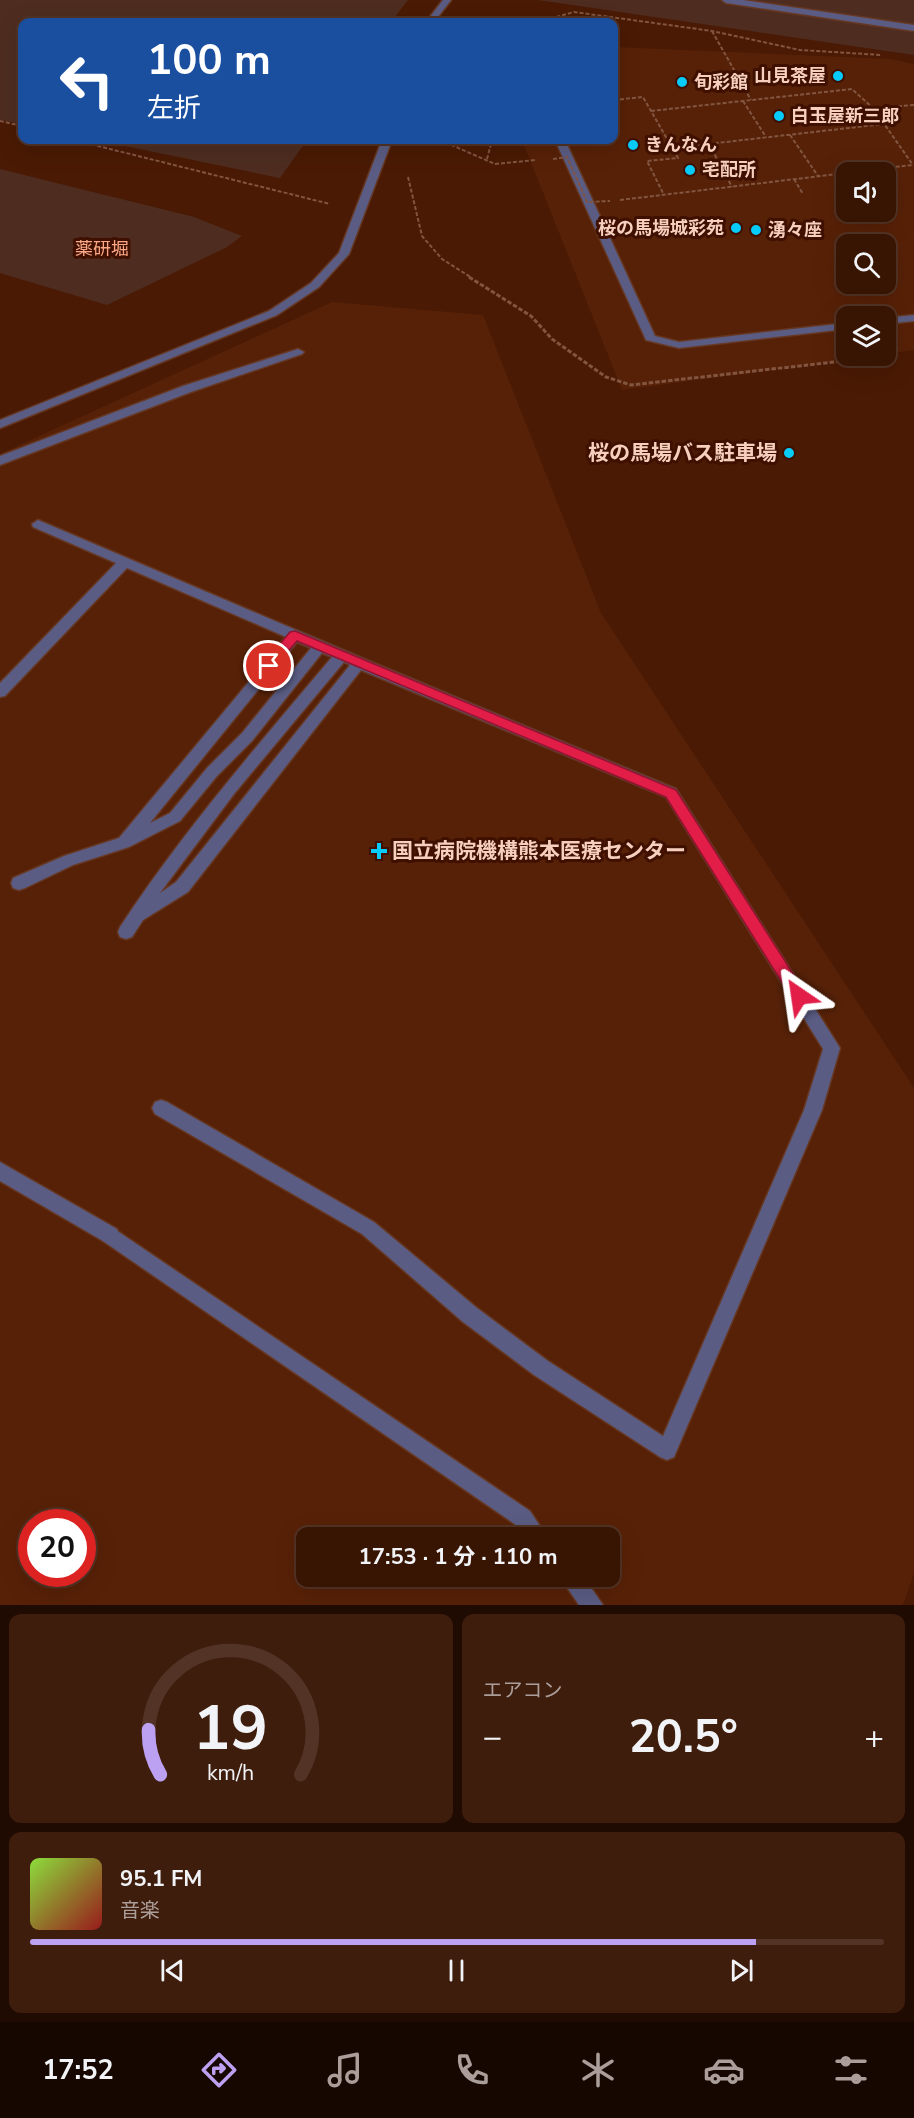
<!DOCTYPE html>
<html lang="ja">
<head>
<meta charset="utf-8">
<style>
	body { margin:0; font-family:"Nunito Sans","Noto Sans JP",sans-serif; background:#3f1d0d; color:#f1f3f6; height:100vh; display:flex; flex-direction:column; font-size:22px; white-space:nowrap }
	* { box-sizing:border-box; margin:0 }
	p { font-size:20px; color:#ab9e9a }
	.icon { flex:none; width:33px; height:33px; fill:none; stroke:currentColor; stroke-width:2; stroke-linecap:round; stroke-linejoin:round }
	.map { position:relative; height:1605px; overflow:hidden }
	.drawer { display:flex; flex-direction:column; gap:9px; padding:9px; background:#1f0b02; flex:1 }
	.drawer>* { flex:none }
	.hud { position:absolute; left:18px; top:18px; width:600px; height:126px; border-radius:12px; box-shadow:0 6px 24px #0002,0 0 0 2px #523325; background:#1a4fa0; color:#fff; overflow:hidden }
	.buttons { position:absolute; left:836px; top:162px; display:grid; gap:12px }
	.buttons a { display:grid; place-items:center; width:60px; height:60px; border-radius:12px; background:#381403; box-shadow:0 6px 24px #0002,0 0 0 2px #523325; font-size:30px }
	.speed { position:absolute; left:18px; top:1509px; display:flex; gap:12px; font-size:30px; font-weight:700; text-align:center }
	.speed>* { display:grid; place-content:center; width:78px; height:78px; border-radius:50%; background:#381403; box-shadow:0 6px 24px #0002,0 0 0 2px #523325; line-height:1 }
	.speed .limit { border:9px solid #d22; background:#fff; color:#111 }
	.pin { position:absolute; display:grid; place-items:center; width:51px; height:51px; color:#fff; margin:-26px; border:3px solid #fff; border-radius:50%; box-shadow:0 2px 6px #0007 }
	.me { position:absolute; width:66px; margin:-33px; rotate:328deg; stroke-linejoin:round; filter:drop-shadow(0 0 4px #0008) }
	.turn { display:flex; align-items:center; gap:21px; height:126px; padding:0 30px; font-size:27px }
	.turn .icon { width:78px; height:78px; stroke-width:2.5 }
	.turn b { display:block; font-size:42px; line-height:51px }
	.big { font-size:45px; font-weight:700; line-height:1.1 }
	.drawer .card { flex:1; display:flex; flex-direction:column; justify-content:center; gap:9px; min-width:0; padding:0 21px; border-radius:12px; background:#3f1d0d }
	.drawer .dial { align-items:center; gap:0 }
	.dial svg { height:156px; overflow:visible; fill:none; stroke:#523325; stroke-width:7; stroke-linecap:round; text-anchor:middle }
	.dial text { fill:#f1f3f6; stroke:none }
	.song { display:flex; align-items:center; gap:18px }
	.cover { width:72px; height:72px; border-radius:9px; background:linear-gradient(135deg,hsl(90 70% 55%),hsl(0 70% 35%)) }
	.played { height:6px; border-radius:3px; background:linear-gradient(90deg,#bca0f2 85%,#523325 85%) }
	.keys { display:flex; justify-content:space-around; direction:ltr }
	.heat { display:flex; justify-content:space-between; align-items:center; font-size:33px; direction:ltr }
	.drawer .tiles { flex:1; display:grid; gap:9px; grid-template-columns:1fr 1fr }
	.card:last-child { grid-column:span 2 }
	.trip { position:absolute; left:296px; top:1527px; width:324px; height:60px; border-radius:12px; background:#381403; box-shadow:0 6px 24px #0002,0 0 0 2px #523325; font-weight:700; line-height:60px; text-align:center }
	.dock { display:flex; height:96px; justify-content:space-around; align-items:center; background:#160801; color:#ab9e9a }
	.dock .icon { width:42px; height:42px }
	.dock .active { color:#bca0f2 }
	.dock b { font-size:27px; color:#f1f3f6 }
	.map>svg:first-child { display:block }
	.built { fill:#572107; fill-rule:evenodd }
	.green { fill:#4e2d20 }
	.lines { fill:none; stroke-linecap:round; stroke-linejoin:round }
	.service-casing { stroke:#663722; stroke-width:3 }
	.minor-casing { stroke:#663722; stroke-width:3 }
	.path-far1 { stroke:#825541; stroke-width:2; stroke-dasharray:4 2; stroke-linecap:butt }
	.path { stroke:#825541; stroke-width:3; stroke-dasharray:4.5 2; stroke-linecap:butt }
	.service { fill:#5a5c83; fill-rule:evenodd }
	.minor { fill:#5a5c83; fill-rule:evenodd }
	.path-bridge { stroke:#825541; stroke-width:2; stroke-dasharray:4 2; stroke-linecap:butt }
	.route { fill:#e11d48; stroke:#92132f; stroke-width:1.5 }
	.poi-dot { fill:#07cbf9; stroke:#3f1000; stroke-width:2 }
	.labels { text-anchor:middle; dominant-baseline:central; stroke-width:6; stroke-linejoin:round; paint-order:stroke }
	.far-poi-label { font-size:18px; font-weight:bold; fill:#f7cfbf; stroke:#3f1000; text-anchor:start }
	.far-park-label { font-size:18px; fill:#fca886; stroke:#3f1000 }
	.poi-label { font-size:21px; font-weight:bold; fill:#f7cfbf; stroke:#3f1000; text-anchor:end }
</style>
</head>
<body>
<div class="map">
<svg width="914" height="1605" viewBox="0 0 914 1605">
	<rect width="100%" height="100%" fill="#4a1a04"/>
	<path class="built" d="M614 47 891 59 914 64V350L885 354V316H846V356H876L622 390 522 140H614ZM846 172H885V212H846ZM846 244H885V284H846Z
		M332 302 483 315 601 613 914 1088V1573L903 1605H0V454ZM32 1522H82V1574H32ZM306 1538H609V1576H306Z"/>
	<path class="green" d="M0 0H408L391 22H22V124L0 120Z
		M538 0H914V55Z
		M96 140H307L280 178Z
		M0 169 194 217 242 236 227 247 107 305 0 273Z"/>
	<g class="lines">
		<defs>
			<path id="service" d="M555 140H565L655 336 679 342 846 323V329L679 348 646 340Z
				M914 315V321L885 324V318Z
				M298 349 304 352 302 354 191 392 0 465V456L183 386Z
				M38 520 364 659 676 789 840 1048 822 1110 674 1457 667 1460 660 1457 534 1375 463 1322 362 1234 155 1114 152 1108 155 1102 161 1100 167 1102 374 1222 477 1308 548 1361 663 1436 804 1110 823 1049 666 797 361 670 188 892 143 920 132 937 126 939 120 937 118 932 120 927C183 831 258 745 332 657L322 653 252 741 217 776 180 821 129 847 73 865 25 888 19 890 13 888 11 883 13 878 64 856 119 838 286 637 127 568 5 696 0 697V683L116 563 33 527 32 524ZM297 642 311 648 242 733 207 768 170 813 150 823ZM344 662 350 665 176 882 160 893 234 794Z
				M0 1162 117 1229 119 1235 117 1241 110 1244 103 1241 0 1181Z"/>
			<path id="minor" d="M443 0H451L434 22H426Z
				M722 0H743L914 25V31L726 3Z
				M382 140H392L349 254 319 287 277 315 0 428V420L269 311 311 283 339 253Z
				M110 1226 530 1511 548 1538H525L516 1525 103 1241 101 1235 103 1229Z
				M559 1576H583L603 1605H579Z"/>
		</defs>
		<use href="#service" class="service-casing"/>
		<use href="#minor" class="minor-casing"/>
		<path class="path-far1" d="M539 22 574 12 712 31 800 50 882 55
			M712 31 751 100
			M614 100 643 97 678 158 647 161 664 195
			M743 101 766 137
			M874 108 914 105
			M651 111 852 89 873 108 913 165
			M0 121 22 126
			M790 135 818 176
			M74 140 330 204
			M440 140 495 164 536 160
			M709 144 732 187
			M673 148 884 124
			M487 159 492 140
			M848 172 913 165
			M408 177 422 236 442 259 472 278
			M794 179 803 194
			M620 200 846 173"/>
		<path class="path" d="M469 277 531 316 552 339 606 377 631 385 852 360"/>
		<use href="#service" class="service"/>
		<use href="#minor" class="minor"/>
		<path class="path-bridge" d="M553 159 567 157 587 202 610 201"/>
	</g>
	<path class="route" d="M295 631 676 790 804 991 806 996 804 1000H793L666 797 297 641 273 669H264V663L290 632Z"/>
	<g class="poi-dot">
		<circle cx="838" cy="76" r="6"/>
		<circle cx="682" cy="82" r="6"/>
		<circle cx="779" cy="116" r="6"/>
		<circle cx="633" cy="145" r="6"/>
		<circle cx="690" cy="170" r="6"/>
		<circle cx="736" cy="228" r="6"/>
		<circle cx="756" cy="230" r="6"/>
		<circle cx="789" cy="453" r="6"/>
		<path d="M376 842h6v6h6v6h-6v6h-6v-6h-6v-6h6z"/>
	</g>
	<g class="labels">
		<g class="far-poi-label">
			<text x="826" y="76" text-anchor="end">山見茶屋</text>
			<text x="694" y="82">旬彩館</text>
			<text x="791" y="116">白玉屋新三郎</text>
			<text x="645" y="145">きんなん</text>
			<text x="702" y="170">宅配所</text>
			<text x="724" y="228" text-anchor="end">桜の馬場城彩苑</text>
			<text x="768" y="230">湧々座</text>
		</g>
		<g class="far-park-label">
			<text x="102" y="249">薬研堀</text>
		</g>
		<g class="poi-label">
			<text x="777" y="453">桜の馬場バス駐車場</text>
			<text x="392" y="851" text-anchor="start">国立病院機構熊本医療センター</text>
		</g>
	</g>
</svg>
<div class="buttons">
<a><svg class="icon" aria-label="sound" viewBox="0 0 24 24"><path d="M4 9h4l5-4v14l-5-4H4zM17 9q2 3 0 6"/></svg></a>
<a><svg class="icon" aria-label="search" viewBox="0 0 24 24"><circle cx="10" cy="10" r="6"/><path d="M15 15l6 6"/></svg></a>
<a><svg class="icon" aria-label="layers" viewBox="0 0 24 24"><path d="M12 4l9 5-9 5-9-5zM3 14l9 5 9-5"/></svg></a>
</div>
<div class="speed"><div class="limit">20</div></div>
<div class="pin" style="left:269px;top:666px;background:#d93025"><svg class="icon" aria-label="arrive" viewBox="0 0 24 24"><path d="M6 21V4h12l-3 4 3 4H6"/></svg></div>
<svg class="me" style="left:799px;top:996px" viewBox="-20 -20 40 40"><path d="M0-17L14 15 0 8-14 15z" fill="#e11d48" stroke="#fff" stroke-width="4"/></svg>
<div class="trip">17:53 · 1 分 · 110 m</div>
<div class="hud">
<div class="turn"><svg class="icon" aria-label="left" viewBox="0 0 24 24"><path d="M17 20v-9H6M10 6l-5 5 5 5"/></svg><div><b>100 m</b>左折</div></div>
</div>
</div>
<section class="drawer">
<div class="tiles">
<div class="card dial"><svg viewBox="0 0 100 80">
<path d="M14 69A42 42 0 1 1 86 69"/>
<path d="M14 69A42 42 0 0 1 8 46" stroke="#bca0f2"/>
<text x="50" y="56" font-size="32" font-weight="700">19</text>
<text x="50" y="72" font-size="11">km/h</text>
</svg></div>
<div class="card"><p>エアコン</p>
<div class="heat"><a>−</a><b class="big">20.5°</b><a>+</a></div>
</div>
<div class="card">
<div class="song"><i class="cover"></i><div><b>95.1 FM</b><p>音楽</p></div></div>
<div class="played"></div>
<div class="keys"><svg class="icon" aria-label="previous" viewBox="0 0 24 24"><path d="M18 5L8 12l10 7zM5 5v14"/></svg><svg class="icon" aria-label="pause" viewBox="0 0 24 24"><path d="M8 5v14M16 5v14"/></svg><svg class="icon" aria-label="next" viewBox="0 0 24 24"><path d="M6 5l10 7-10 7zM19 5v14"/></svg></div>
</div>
</div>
</section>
<nav class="dock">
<b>17:52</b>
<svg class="icon active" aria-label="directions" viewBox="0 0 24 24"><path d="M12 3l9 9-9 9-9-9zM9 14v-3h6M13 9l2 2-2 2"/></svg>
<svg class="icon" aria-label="music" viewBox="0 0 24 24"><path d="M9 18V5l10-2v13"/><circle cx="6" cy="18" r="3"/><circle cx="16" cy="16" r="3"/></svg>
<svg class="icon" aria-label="phone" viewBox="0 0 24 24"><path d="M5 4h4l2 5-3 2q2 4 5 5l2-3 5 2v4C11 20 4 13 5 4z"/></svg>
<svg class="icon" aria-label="climate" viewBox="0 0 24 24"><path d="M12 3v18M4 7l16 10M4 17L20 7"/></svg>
<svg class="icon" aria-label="car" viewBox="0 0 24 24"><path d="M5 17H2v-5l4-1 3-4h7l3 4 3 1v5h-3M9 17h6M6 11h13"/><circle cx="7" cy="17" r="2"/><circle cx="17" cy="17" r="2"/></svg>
<svg class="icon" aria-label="filters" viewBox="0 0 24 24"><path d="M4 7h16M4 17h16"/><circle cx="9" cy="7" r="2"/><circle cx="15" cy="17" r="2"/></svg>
</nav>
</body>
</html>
